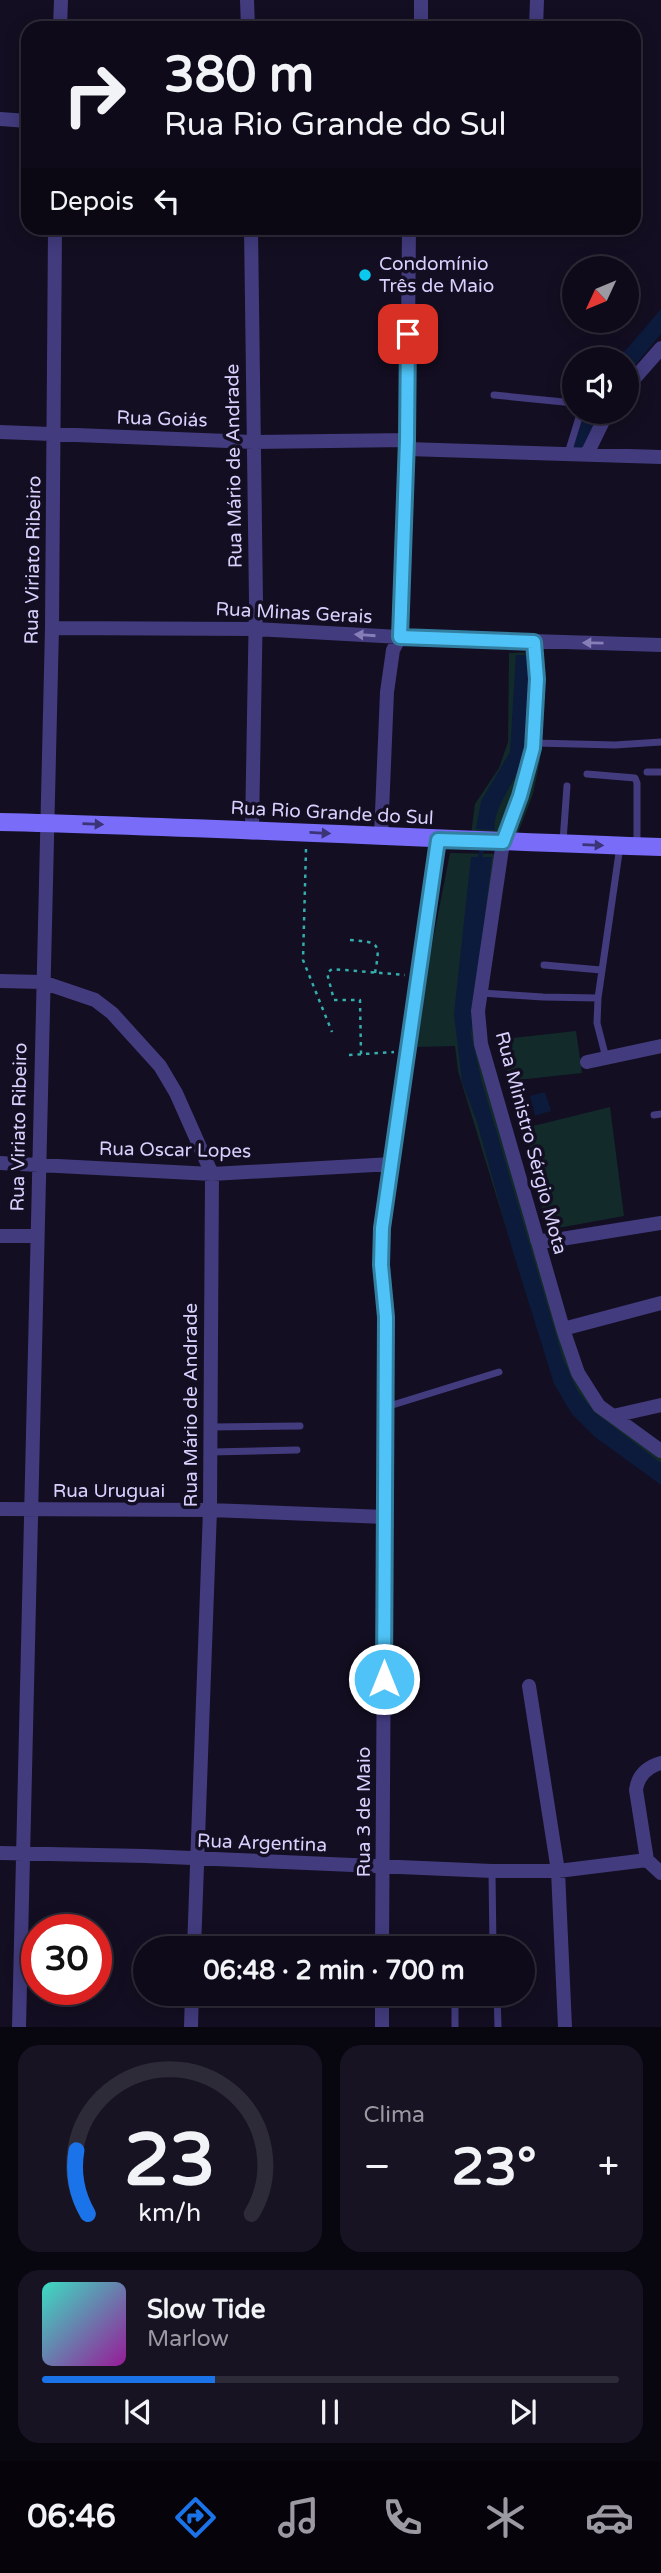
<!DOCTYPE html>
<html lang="pt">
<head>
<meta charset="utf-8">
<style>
	body { margin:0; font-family:"Varela Round",sans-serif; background:#171322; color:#f1f3f6; height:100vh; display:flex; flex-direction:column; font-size:26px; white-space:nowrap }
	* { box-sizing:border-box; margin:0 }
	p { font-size:23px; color:#9b9aa2 }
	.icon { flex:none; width:38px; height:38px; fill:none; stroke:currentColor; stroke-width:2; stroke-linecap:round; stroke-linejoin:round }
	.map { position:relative; height:2027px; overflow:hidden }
	.side { display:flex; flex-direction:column; gap:18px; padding:18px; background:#08060e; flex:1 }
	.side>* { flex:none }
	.banner { position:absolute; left:21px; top:21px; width:620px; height:214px; border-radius:21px; box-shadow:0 4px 18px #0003,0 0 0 2px #2e2b38; background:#0e0a19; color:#f1f3f6; overflow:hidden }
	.needle { width:46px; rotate:226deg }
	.tools { position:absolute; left:562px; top:256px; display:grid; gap:14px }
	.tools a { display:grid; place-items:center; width:77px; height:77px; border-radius:50%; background:#0e0a19; box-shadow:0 4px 18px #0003,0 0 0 2px #2e2b38; font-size:35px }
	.speed { position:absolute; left:21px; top:1914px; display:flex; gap:14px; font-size:35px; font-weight:700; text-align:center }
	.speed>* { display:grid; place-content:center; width:91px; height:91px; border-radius:50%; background:#0e0a19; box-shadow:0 4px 18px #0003,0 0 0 2px #2e2b38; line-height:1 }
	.speed .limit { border:10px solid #d22; background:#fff; color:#111 }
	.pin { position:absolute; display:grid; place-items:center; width:60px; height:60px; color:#fff; margin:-30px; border-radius:14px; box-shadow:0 4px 10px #0006 }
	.me { position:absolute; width:77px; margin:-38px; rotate:0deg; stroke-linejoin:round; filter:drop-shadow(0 0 5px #0008) }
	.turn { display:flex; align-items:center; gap:24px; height:147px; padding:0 28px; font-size:32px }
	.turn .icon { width:91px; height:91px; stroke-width:2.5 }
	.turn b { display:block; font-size:49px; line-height:60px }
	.then { display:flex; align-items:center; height:66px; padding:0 28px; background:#0003; gap:14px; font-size:26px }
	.big { font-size:52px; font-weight:800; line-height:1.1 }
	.side .card { flex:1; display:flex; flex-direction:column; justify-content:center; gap:10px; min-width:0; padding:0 24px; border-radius:21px; background:#171322 }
	.side .dial { align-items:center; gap:0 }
	.dial svg { height:182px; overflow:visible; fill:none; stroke:#2e2b38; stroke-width:7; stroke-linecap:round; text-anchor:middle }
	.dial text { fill:#f1f3f6; stroke:none }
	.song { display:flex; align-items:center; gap:21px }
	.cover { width:84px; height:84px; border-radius:10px; background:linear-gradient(135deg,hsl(170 70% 55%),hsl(300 70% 35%)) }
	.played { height:7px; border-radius:4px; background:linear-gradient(90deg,#1a73e8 30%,#2e2b38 30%) }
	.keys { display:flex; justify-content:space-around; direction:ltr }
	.heat { display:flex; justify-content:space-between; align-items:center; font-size:38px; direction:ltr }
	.side .tiles { flex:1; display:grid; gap:18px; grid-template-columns:1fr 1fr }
	.card:last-child { grid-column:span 2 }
	.trip { position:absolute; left:133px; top:1936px; width:402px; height:70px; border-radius:35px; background:#0e0a19; box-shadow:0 4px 18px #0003,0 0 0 2px #2e2b38; font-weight:800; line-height:70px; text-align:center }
	.tab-bar { display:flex; height:112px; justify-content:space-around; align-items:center; background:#06040a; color:#9b9aa2 }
	.tab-bar .icon { width:49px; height:49px }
	.tab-bar .on { color:#1a73e8 }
	.tab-bar b { font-size:32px; color:#f1f3f6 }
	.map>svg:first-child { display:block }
	.green { fill:#122a2a }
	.water { fill:#0c1a3c }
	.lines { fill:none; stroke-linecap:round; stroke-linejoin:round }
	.stream { stroke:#0c1a3c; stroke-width:4.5 }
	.path { stroke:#34adad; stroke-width:2.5; stroke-dasharray:3.5 5; stroke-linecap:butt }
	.lane { stroke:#423b7e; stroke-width:7 }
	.street { stroke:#423b7e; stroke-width:14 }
	.secondary { stroke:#786cf8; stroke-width:18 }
	.oneway { fill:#867eb7 }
	.oneway2 { fill:#3b3477 }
	.route-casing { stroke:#337fa1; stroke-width:18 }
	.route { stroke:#4fc3f7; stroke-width:12 }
	.poi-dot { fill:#0bc9ee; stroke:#130e21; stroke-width:2.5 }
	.labels { text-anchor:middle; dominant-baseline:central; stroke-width:7; stroke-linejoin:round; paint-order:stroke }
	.poi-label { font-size:19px; fill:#d8d0fd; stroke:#130e21; text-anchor:start }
	.street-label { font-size:19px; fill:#d8d0fd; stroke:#130e21 }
</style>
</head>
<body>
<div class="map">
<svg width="661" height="2027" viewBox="0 0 661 2027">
	<rect width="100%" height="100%" fill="#130e21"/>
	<path class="green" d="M543 652 540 761 533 794 518 833 471 834 475 804 499 768 508 742 509 653Z
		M450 853 501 854 479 1019 586 1386 661 1451V1481L600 1435 531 1309 458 1071 455 1046 417 1047 429 960Z
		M576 1031 582 1073 508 1081 503 1039Z
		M610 1107 624 1216 547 1230 525 1128Z"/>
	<path class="water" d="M661 309V334L627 375 626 359H618Z
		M584 411H601L585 449 572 448Z
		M516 655H530C528 689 534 727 523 760 516 780 491 811 495 830L476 829 481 801 510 752Z
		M471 857H492L471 1034 481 1079 563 1359 577 1390 594 1412 661 1463V1485L595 1437 572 1414 554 1384 510 1242 477 1122 462 1082 454 1014Z
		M545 1092 551 1111 535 1116 530 1096Z"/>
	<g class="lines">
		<path class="stream" d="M479 862 483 843"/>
		<path class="path" d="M306 849 303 960 332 1032
			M350 940C381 942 380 944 375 973
			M361 1054 360 1000H334L327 973 332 969 405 975
			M349 1055 394 1052"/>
		<path class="lane" d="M494 395 574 403
			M568 453 581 411
			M534 743 615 745 661 742
			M647 772H661
			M587 774 635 778 637 783V846
			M563 841 567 786
			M544 965 601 970
			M481 993 543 997 598 998
			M606 1058 597 1023 598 998 620 846
			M654 1115 661 1114
			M386 1407 499 1372
			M211 1427 300 1426
			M211 1452 297 1450
			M492 1872 493 1948
			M497 1993 498 2027
			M455 2027V1996L497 1993"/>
		<path class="street" d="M247 0 248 28
			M60 28 61 0
			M421 28V0
			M536 28 537 0
			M0 119 28 121
			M251 228 256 602 252 830
			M626 388 661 348
			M0 432 253 442 407 440
			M407 449 661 457
			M587 454 608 411
			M52 628 255 629 400 637 661 645
			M534 642 537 679 533 748 520 796 503 842 478 1011 481 1044 564 1332 578 1373 599 1406 661 1451
			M381 836 387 692 393 650 400 637 407 440 409 228
			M0 981 42 982 95 1000 112 1013 160 1066 176 1093 212 1174 210 1510 194 1948
			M587 1062 661 1046
			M0 1163 212 1174 392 1164
			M0 1236H36
			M537 1240 549 1241 661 1223
			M563 1329 661 1303
			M613 1416 661 1405
			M0 1509 210 1510 385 1517
			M529 1686 558 1871 565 2027
			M661 1763C647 1767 638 1775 636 1790L647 1860 661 1873
			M0 1853 145 1856 492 1871H558L647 1860
			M382 1948 386 1317 381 1265 382 1228 438 840
			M19 2027 52 628 55 228
			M191 2027 192 1993
			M382 2027V1993"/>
		<path class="secondary" d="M0 822C221 827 441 840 661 847"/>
	</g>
	<defs><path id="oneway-solid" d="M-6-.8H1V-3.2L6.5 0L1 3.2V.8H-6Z" transform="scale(1.75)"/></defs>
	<g class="oneway">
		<use href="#oneway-solid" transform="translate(365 635) rotate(-176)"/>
		<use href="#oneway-solid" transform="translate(593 643) rotate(-179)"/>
	</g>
	<g class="oneway2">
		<use href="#oneway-solid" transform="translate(93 824) rotate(2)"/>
		<use href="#oneway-solid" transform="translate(320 833) rotate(3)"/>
		<use href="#oneway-solid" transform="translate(593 845) rotate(2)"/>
	</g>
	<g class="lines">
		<defs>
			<path id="route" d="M384 1679 386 1317 381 1265 382 1228 438 840 503 842 520 796 533 748 537 679 534 642 400 637 407 440 408 334"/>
		</defs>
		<use href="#route" class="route-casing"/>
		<use href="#route" class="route"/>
	</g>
	<circle class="poi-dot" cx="365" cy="275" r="7"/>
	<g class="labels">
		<g class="poi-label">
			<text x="379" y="264">Condomínio<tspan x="379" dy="22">Três de Maio</tspan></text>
		</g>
		<g class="street-label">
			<text transform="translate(162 419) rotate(2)">Rua Goiás</text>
			<text transform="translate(234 466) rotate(-91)">Rua Mário de Andrade</text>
			<text transform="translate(33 560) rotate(-89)">Rua Viriato Ribeiro</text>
			<text transform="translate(294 613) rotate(3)">Rua Minas Gerais</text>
			<text transform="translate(332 813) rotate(3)">Rua Rio Grande do Sul</text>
			<text transform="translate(19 1127) rotate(-89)">Rua Viriato Ribeiro</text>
			<text transform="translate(531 1143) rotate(75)">Rua Ministro Sérgio Mota</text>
			<text transform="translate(175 1150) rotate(1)">Rua Oscar Lopes</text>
			<text transform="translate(191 1405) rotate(-90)">Rua Mário de Andrade</text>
			<text x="109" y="1491">Rua Uruguai</text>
			<text transform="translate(364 1812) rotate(-90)">Rua 3 de Maio</text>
			<text transform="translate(262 1843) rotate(2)">Rua Argentina</text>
		</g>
	</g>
</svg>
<div class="tools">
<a><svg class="needle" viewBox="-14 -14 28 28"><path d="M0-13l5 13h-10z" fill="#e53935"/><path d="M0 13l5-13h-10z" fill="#9b9aa2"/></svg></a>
<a><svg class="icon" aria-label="sound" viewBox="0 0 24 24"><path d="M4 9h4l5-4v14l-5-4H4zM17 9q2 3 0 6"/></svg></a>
</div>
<div class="speed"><div class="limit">30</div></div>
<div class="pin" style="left:408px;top:334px;background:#d93025"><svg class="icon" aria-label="arrive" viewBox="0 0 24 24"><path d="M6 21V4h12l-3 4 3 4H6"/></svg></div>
<svg class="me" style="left:384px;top:1679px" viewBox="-20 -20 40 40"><circle r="17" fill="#4fc3f7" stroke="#fff" stroke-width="3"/><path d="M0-11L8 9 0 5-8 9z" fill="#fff"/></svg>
<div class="trip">06:48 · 2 min · 700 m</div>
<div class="banner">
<div class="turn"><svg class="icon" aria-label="right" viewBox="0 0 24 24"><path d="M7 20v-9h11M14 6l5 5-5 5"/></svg><div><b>380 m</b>Rua Rio Grande do Sul</div></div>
<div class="then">Depois<svg class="icon" aria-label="left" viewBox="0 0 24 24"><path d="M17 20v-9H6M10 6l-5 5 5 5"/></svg></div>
</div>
</div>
<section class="side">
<div class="tiles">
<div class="card dial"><svg viewBox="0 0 100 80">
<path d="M14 69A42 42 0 1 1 86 69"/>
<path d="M14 69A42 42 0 0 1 9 41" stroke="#1a73e8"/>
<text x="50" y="56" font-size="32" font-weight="700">23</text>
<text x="50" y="72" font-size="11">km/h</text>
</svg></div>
<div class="card"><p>Clima</p>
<div class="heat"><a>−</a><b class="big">23°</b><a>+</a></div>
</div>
<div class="card">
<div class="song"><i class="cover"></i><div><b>Slow Tide</b><p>Marlow</p></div></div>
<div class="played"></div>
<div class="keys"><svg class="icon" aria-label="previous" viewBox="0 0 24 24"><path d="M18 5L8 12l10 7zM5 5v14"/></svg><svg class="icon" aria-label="pause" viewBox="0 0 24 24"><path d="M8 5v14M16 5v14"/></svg><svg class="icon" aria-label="next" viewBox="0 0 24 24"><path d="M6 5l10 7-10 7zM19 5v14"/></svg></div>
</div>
</div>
</section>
<nav class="tab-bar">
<b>06:46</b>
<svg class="icon on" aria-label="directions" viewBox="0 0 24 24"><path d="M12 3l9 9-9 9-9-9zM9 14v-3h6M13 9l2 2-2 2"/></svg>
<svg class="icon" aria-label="music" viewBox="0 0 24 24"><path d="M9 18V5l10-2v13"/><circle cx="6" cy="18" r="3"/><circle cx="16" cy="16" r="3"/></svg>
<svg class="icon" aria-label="phone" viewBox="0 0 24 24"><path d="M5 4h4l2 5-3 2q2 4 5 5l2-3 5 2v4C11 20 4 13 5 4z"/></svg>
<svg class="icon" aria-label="climate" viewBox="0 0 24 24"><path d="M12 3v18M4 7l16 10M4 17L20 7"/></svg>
<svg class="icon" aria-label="car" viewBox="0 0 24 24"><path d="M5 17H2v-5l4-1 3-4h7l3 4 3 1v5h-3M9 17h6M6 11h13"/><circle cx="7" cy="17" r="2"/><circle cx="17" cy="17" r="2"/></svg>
</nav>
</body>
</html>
